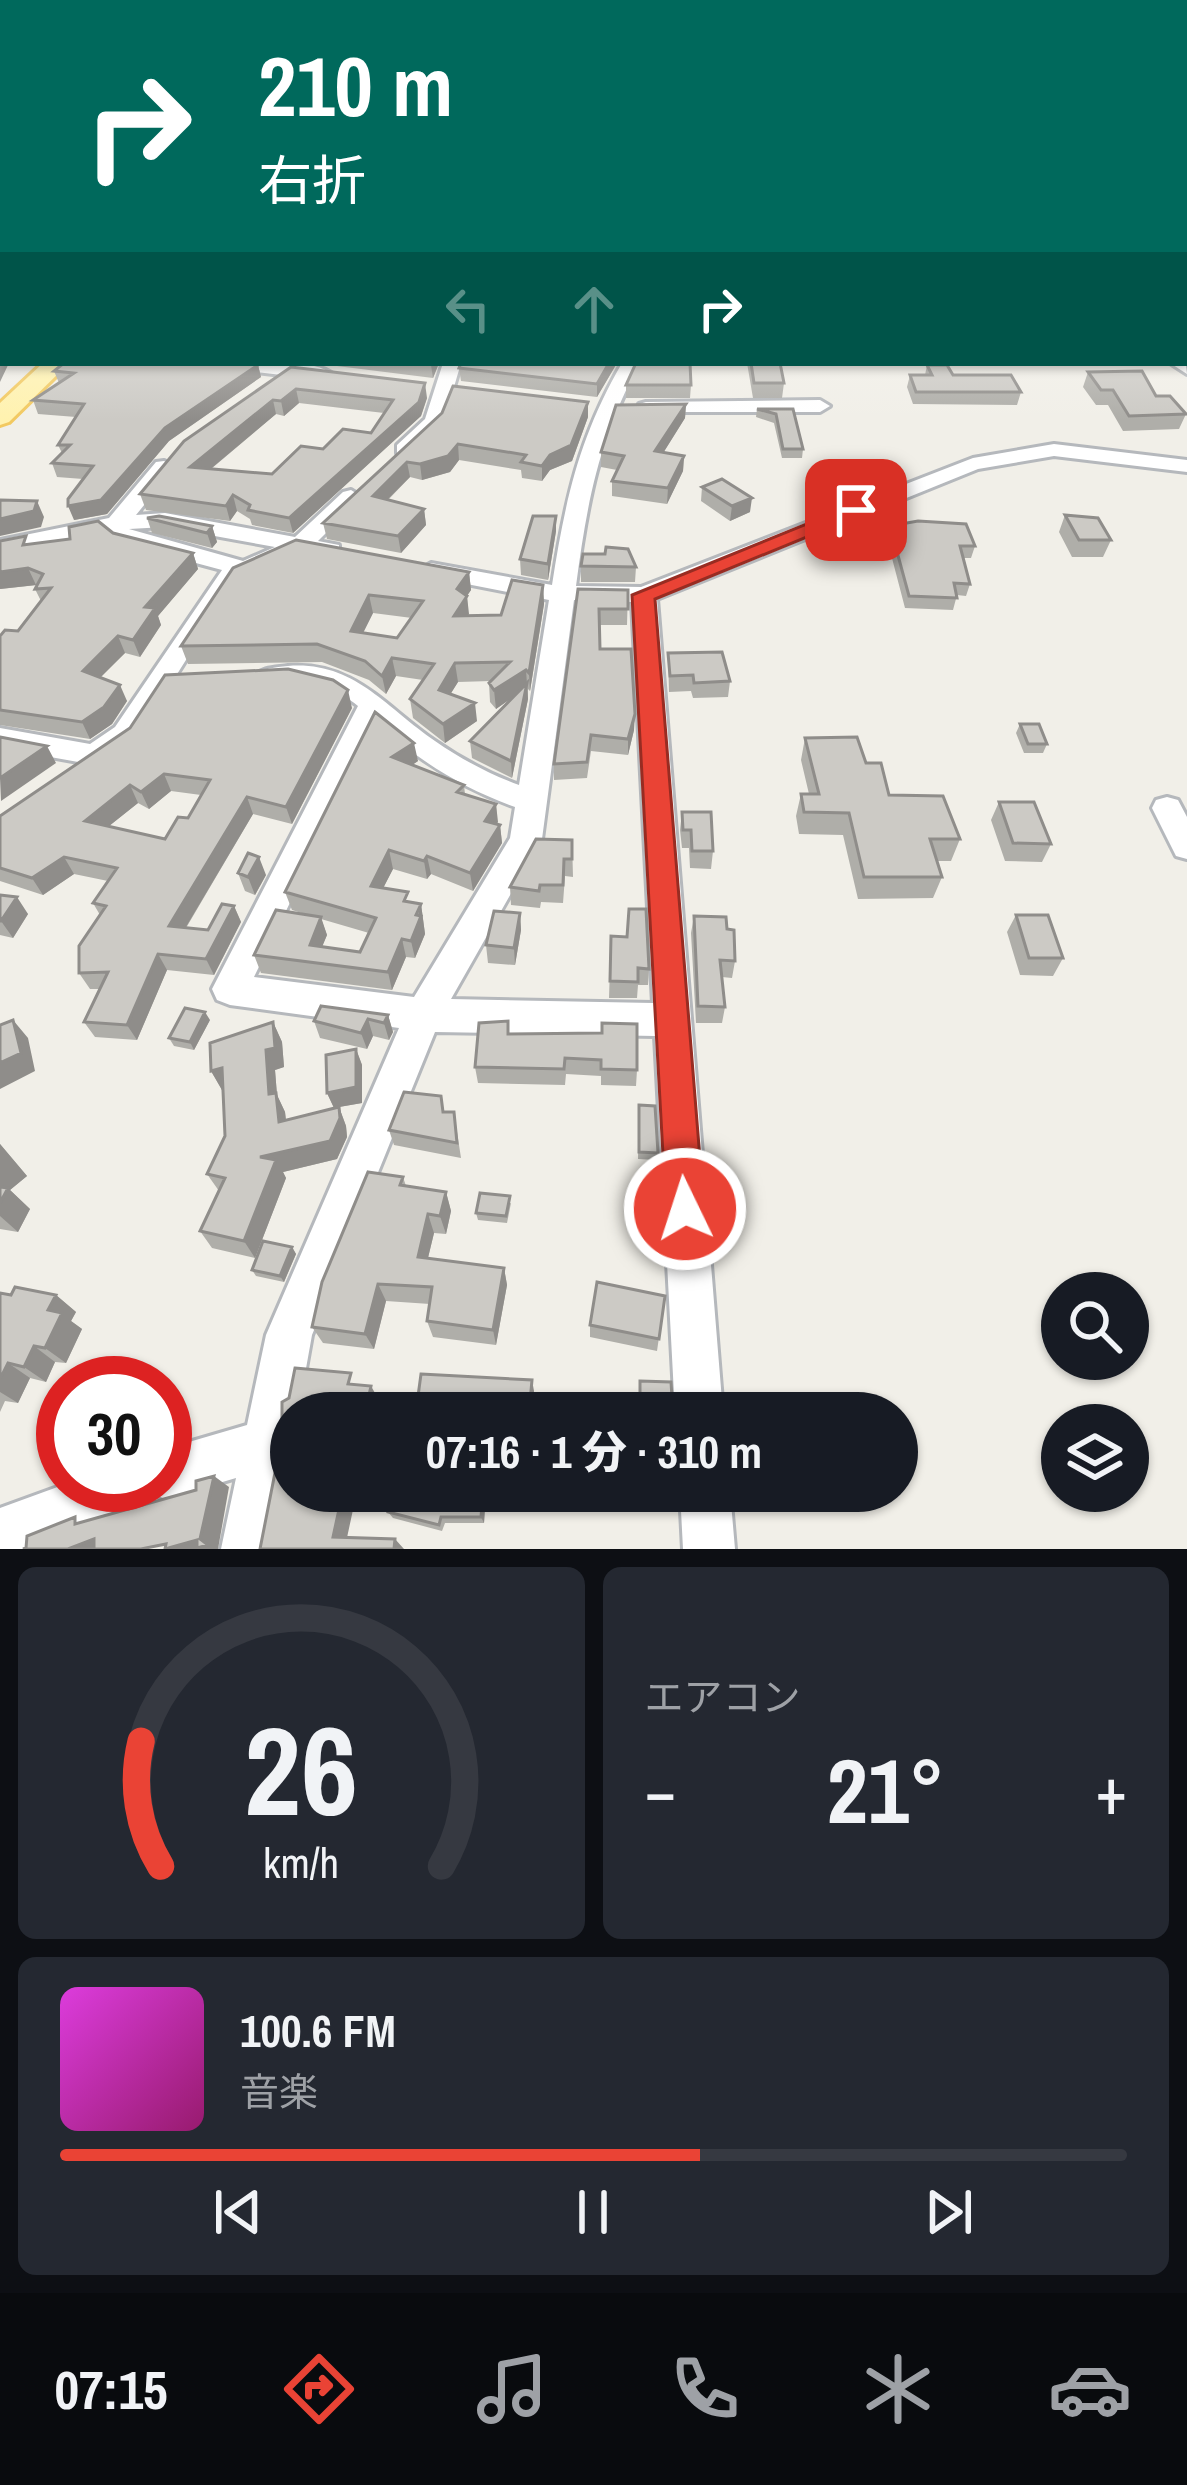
<!DOCTYPE html>
<html lang="ja">
<head>
<meta charset="utf-8">
<style>
	body { margin:0; font-family:"Archivo Narrow","Noto Sans JP",sans-serif; background:#242831; color:#f1f3f6; height:100vh; display:flex; flex-direction:column; font-size:45px; white-space:nowrap }
	* { box-sizing:border-box; margin:0 }
	p { font-size:39px; color:#9ea1a6 }
	.icon { flex:none; width:66px; height:66px; fill:none; stroke:currentColor; stroke-width:2; stroke-linecap:round; stroke-linejoin:round }
	.map { position:relative; height:1549px; overflow:hidden }
	.drawer { display:flex; flex-direction:column; gap:18px; padding:18px; background:#0d0f14; flex:1 }
	.drawer>* { flex:none }
	.hud { position:absolute; left:0px; top:0px; width:1188px; height:366px; box-shadow:0 3px 9px #0004; background:#00695c; color:#fff; overflow:hidden }
	.buttons { position:absolute; left:1041px; top:1272px; display:grid; gap:24px }
	.buttons a { display:grid; place-items:center; width:108px; height:108px; border-radius:50%; background:#171b24; box-shadow:0 3px 9px #0004; font-size:60px }
	.speed { position:absolute; left:36px; top:1356px; display:flex; gap:24px; font-size:60px; font-weight:700; text-align:center }
	.speed>* { display:grid; place-content:center; width:156px; height:156px; border-radius:50%; background:#171b24; box-shadow:0 3px 9px #0004; line-height:1 }
	.speed .limit { border:18px solid #d22; background:#fff; color:#111 }
	.pin { position:absolute; display:grid; place-items:center; width:102px; height:102px; color:#fff; margin:-51px; border-radius:24px; box-shadow:0 6px 18px #0006 }
	.me { position:absolute; width:132px; margin:-66px; rotate:356deg; stroke-linejoin:round; filter:drop-shadow(0 0 9px #0008) }
	.turn { display:flex; align-items:center; gap:42px; height:252px; padding:0 60px; font-size:54px }
	.turn .icon { width:156px; height:156px; stroke-width:2.5 }
	.turn b { display:block; font-size:84px; line-height:102px }
	.lanes { display:flex; align-items:center; height:114px; padding:0 60px; background:#0003; justify-content:center; gap:60px; direction:ltr }
	.lanes .off { opacity:.35 }
	.big { font-size:90px; font-weight:800; line-height:1.1 }
	.drawer .widget { flex:1; display:flex; flex-direction:column; justify-content:center; gap:18px; min-width:0; padding:0 42px; border-radius:18px; background:#242831 }
	.drawer .dial { align-items:center; gap:0 }
	.dial svg { height:312px; overflow:visible; fill:none; stroke:#363941; stroke-width:7; stroke-linecap:round; text-anchor:middle }
	.dial text { fill:#f1f3f6; stroke:none }
	.song { display:flex; align-items:center; gap:36px }
	.cover { width:144px; height:144px; border-radius:18px; background:linear-gradient(135deg,hsl(300 70% 55%),hsl(320 70% 35%)) }
	.played { height:12px; border-radius:6px; background:linear-gradient(90deg,#ea4335 60%,#363941 60%) }
	.keys { display:flex; justify-content:space-around; direction:ltr }
	.heat { display:flex; justify-content:space-between; align-items:center; font-size:66px; direction:ltr }
	.drawer .tiles { flex:1; display:grid; gap:18px; grid-template-columns:1fr 1fr }
	.widget:last-child { grid-column:span 2 }
	.trip { position:absolute; left:270px; top:1392px; width:648px; height:120px; border-radius:60px; background:#171b24; box-shadow:0 3px 9px #0004; font-weight:800; line-height:120px; text-align:center }
	.tab-bar { display:flex; height:192px; justify-content:space-around; align-items:center; background:#090b0e; color:#9ea1a6 }
	.tab-bar .icon { width:84px; height:84px }
	.tab-bar .current { color:#ea4335 }
	.tab-bar b { font-size:54px; color:#f1f3f6 }
	.map>svg:first-child { display:block }
	.lines { fill:none; stroke-linecap:round; stroke-linejoin:round }
	.minor-casing { stroke:#b5b8bc; stroke-width:6 }
	.major-casing { stroke:#f2c960; stroke-width:6 }
	.minor { fill:#fff; fill-rule:evenodd }
	.major { fill:#fff2af; fill-rule:evenodd }
	.wall { fill:#afaea9; fill-rule:evenodd }
	.shaded-wall { fill:#8f8d8a }
	.building { fill:#cccac5; stroke:#8f8d8a; stroke-width:3; fill-rule:evenodd }
	.route { fill:#ea4335; stroke:#982c22; stroke-width:3 }
</style>
</head>
<body>
<div class="map">
<svg width="1187" height="1549" viewBox="0 0 1187 1549">
	<rect width="100%" height="100%" fill="#f1efe8"/>
	<g class="lines">
		<defs>
			<path id="minor" d="M0 203H3V210H0Z
				M0 273H3V283H0Z
				M1185 359 1187 374 1170 363H1185Z
				M213 363C247 363 304 355 333 374L324 380 222 368Z
				M443 363H461L444 421 411 453H397V445L425 419Z
				M622 363H640C599 438 587 502 576 586L641 587 973 458 1054 444 1187 460V472L1054 456 978 469 657 599 723 1413H675L655 1036 435 1032 312 1335 298 1413H291V1450L273 1549H221L236 1478 165 1499 152 1493 148 1503 28 1549H0V1508L63 1485H165V1449L247 1425 266 1335 399 1028 230 1005 217 1000 212 989 358 706C320 672 271 695 253 677 263 667 274 668 288 666 354 661 385 707 435 741 461 759 489 774 519 785L549 600 431 577 419 570 431 563 552 585C565 501 579 437 622 363ZM574 600 632 602 653 1003 451 999 542 839ZM377 723C419 761 462 788 515 807L510 838 414 997 254 977Z
				M646 402 820 400 830 406 820 412H639V404Z
				M164 461 175 467 136 515 165 513 295 537 343 492 351 490 362 497 318 541 339 545V555L303 552 235 582 135 741 95 765 0 748V728L90 744 115 727 222 570 110 540 106 532 0 554V540L109 518 156 462ZM165 527 275 547 243 561 129 529Z
				M1167 797 1178 800 1187 817V859L1176 856 1152 808 1156 800Z
				M680 1491H730L735 1549H683Z"/>
			<path id="major" d="M43 363H69L9 422 0 425V403Z"/>
		</defs>
		<use href="#minor" class="minor-casing"/>
		<use href="#major" class="major-casing"/>
		<use href="#minor" class="minor"/>
		<use href="#major" class="major"/>
	</g>
	<path class="wall" d="M313 363H439L433 378Z
		M617 363 597 397 461 381 459 368Z
		M747 363H780L784 383 782 398H753Z
		M258 365 261 377 169 441 107 514 74 520 83 479 57 477 52 463 62 453 58 445 76 417 38 414 33 400 59 383 54 371Z
		M927 365 953 375 1021 392 1017 405 913 404 907 387 910 375H925Z
		M291 367 427 398 421 416 293 533 252 525 250 519 237 511 230 521 146 510 140 494ZM299 403 384 413 371 433 323 449 272 474 211 469 276 414 284 416Z
		M1088 372 1186 414 1179 429 1123 431 1108 405H1096L1083 387Z
		M626 385H691L690 398H626Z
		M686 404 685 418 663 453 684 456 683 471 667 504 612 496V481L617 470 601 467V452Z
		M757 409H793L803 449 802 458H782L774 423 756 417Z
		M442 413 588 417 572 461 550 470 542 481 522 478 521 470 459 460 450 472 422 480 410 477 388 500 424 509 426 525 401 553 327 539 323 523Z
		M702 487 750 512 730 521 701 501Z
		M1065 515 1111 540 1103 557H1072L1059 532Z
		M556 516V531L548 580 521 575 520 559Z
		M147 518 212 526 217 542 212 548 152 533Z
		M890 526 975 546 971 558H964L970 584 966 596 957 595 953 610 905 608 887 539Z
		M113 533 193 553 198 569 158 616 161 625 140 657 125 653 100 677 127 701 112 724 90 739 0 725V636L18 631 41 601 35 589 37 585 0 589 29 544Z
		M605 554 636 567 635 582H581V566Z
		M233 568 469 572 471 590 467 596 468 616 501 615 543 585 544 604 530 691 528 689V699L512 778 472 758 470 741 513 697 496 709 490 702 489 683 491 681 458 682 450 694 477 721 445 743 413 718 410 699 423 680 396 676 386 694 369 680 322 662 188 664 181 646ZM373 613 412 618 397 638 363 633Z
		M578 589 628 590 627 625H599L600 649 634 730 628 755 591 751 587 778 554 780V764Z
		M668 653 730 681 728 697 693 698 691 691 669 692Z
		M352 708 292 824 253 814 186 928 208 930 234 906 241 922 214 975 167 970 137 1040 95 1037 84 1022 99 989H90L79 973 100 915 93 903 108 881 74 874 43 895 0 881V816ZM171 791 201 795 188 818 165 839 109 826 138 803 149 809Z
		M375 712 418 761 412 765 464 785 465 794 496 804 497 824 500 825 502 843 473 891 431 874 427 879 393 869 383 888 410 902 421 904 425 934 415 958 406 957 392 990 261 973 254 955 311 916 292 910 285 892ZM321 919 369 933 360 952 322 946 327 935Z
		M1020 724 1047 744 1043 753H1024L1016 733Z
		M805 738 889 795 960 839 951 861H937L942 877 933 898 858 899 843 835 799 834 796 816 801 794H809L801 760Z
		M999 802 1051 844 1042 862 1005 861 991 820Z
		M682 812 713 851 711 869 690 868 689 848H682L680 830Z
		M572 840 573 877 565 876 563 903 541 902 540 908 511 905 510 887Z
		M238 873 266 875 255 895 245 891Z
		M0 895 28 914 13 938 0 935Z
		M520 913 521 930 515 965 488 963 486 945Z
		M1016 915 1063 958 1053 976 1020 975 1007 932Z
		M694 916 727 929 735 961 732 978 722 977 725 1007 722 1023H696L691 933Z
		M611 936 649 969 648 985H638L637 998H609Z
		M388 1015 393 1032 389 1040 373 1036 367 1049 320 1038 314 1021Z
		M210 1020 194 1050 174 1046 169 1038Z
		M273 1022 282 1042 284 1067 275 1070 277 1095 285 1112 286 1120 334 1108 327 1093 356 1049 362 1065V1103L339 1107 346 1126 347 1137 337 1159 283 1172 286 1178 255 1258 212 1248 200 1231 219 1191 207 1174 225 1136 222 1090 211 1071Z
		M510 1034 637 1070 636 1086 601 1085V1076L566 1074 565 1085 478 1083 475 1067Z
		M639 1105 658 1153 657 1160 638 1159Z
		M444 1112H454L461 1158 394 1145 389 1130Z
		M0 1144 27 1176 10 1190 30 1209 18 1232 0 1229Z
		M403 1177 406 1186 446 1192 451 1211 446 1234 434 1233 428 1258 504 1268 507 1285 496 1345 433 1337 427 1321 430 1304 386 1301 374 1349 323 1343 312 1327Z
		M511 1203 507 1223 478 1220 476 1213Z
		M292 1247 296 1254 284 1282 256 1276 252 1270Z
		M0 1293 11 1295H56L76 1312 71 1321 82 1329 66 1363 55 1362 46 1382 30 1378 18 1403 5 1401 0 1412Z
		M665 1296 657 1351 590 1337V1325Z
		M393 1491H486L484 1523H445L442 1531 393 1518 388 1512Z
		M640 1491H673L640 1493Z"/>
	<path class="shaded-wall" d="M3 347V363H9L0 382V353Z
		M432 363H439L433 378 431 365Z
		M609 363H617L597 397V384Z
		M258 365 261 377 169 441 107 514 74 520 68 506 165 428Z
		M425 383 427 398 421 416 293 533 289 518Z
		M296 389 299 403 284 416 281 401Z
		M273 400 276 414 195 482 190 467Z
		M588 402V417L572 461 550 470 542 481V466Z
		M686 404 685 418 655 466V451Z
		M458 444 459 460 450 472 422 480 420 464Z
		M684 456 683 471 667 504 668 488Z
		M407 462 410 477 375 512 373 496Z
		M233 495 237 511 230 521 226 506Z
		M752 498 750 512 730 521 732 506Z
		M37 501 44 517 41 527 0 536V519Z
		M424 509 426 525 401 553 398 536Z
		M556 516V531L548 580V564Z
		M212 526 217 542 212 548 207 533Z
		M193 553 198 569 158 616 161 625 140 657 133 640 145 607Z
		M28 568 36 585 0 589V572Z
		M469 572 471 590 459 607 457 589Z
		M543 585 544 604 530 691 529 673Z
		M369 595 373 613 355 649 351 631Z
		M467 596 469 614 456 634 454 616Z
		M118 636 125 653 91 687 83 671Z
		M392 658 396 676 386 694 382 676Z
		M455 663 458 682 442 708 439 690Z
		M526 670 528 699 512 778 511 761 526 688 496 709 494 690Z
		M120 685 127 701 112 724 90 739 82 722Z
		M348 690 352 708 292 824 286 807Z
		M475 703 477 721 445 743 443 724Z
		M635 714 634 730 628 755V739Z
		M414 743 418 761 396 776 392 757Z
		M47 746 56 763 1 801 0 778Z
		M164 774 171 791 149 809 141 792Z
		M130 785 138 803 94 838 85 821Z
		M247 797 253 814 177 942 169 926Z
		M496 804 498 822 487 840 485 821Z
		M500 825 502 843 473 891 470 873Z
		M389 850 393 869 375 904 371 886Z
		M427 856 431 874 427 879 424 861Z
		M64 857 74 874 43 895 32 878Z
		M259 857 266 875 255 895 248 877Z
		M17 897 28 914 13 938 1 921Z
		M421 904 425 934 415 958 411 941Z
		M234 906 241 922 214 975 206 959Z
		M520 913 521 930 515 965 514 948Z
		M321 917 327 935 316 962 310 945Z
		M402 939 406 957 392 990 388 972Z
		M158 954 167 970 137 1040 127 1025Z
		M205 1012 210 1020 194 1050 190 1042Z
		M388 1015 393 1032 389 1040 384 1023Z
		M368 1019 373 1036 367 1049 361 1033Z
		M13 1020 28 1038 35 1071 0 1089V1063Z
		M273 1022 282 1042 284 1067 275 1070 277 1095 285 1112 288 1140 279 1122 269 1094 266 1050Z
		M356 1049 362 1065V1103L339 1107 346 1126 347 1137 337 1159 283 1172 286 1178 255 1258 244 1241 260 1157 334 1108 327 1093Z
		M222 1068V1090L211 1071Z
		M0 1144 27 1176 10 1190 30 1209 18 1232 0 1216Z
		M446 1192 451 1211 446 1234 440 1216Z
		M428 1214 434 1233 424 1274 418 1257Z
		M292 1247 296 1254 284 1282 280 1276Z
		M504 1268 507 1285 496 1345 493 1330Z
		M378 1284 386 1301 374 1349 365 1334Z
		M56 1295 76 1312 71 1321 82 1329 66 1363 45 1348 48 1310Z
		M34 1346 55 1362 46 1382 24 1367Z
		M8 1363 30 1378 18 1403 0 1392V1379Z
		M532 1380 534 1391 532 1413H529Z
		M371 1386 380 1402 378 1413H365Z
		M214 1476 229 1487 218 1549H165L200 1539Z
		M343 1491H357L345 1547 333 1537Z
		M483 1491H486L484 1523 481 1517Z
		M94 1539 112 1549H68Z
		M395 1539 404 1549H394Z"/>
	<path class="building" d="M64 363H250L258 365 165 428 101 500 68 506V499L93 466 52 463 70 445H58L84 404 33 400 74 373 54 371Z
		M461 363H609L597 384 459 368Z
		M636 363H690L691 385H626Z
		M751 363H780L784 383H754Z
		M927 365H947L953 375H1011L1021 392H916L910 375H932Z
		M291 367 425 383 419 402 289 518 248 510 250 505 233 495 226 506 140 494 184 441ZM296 389 393 400 371 433 343 429 323 449 301 446 272 474 190 467 273 400 281 401Z
		M1142 371 1156 396H1170L1186 414 1129 416 1113 390H1101L1088 372Z
		M453 386 588 402 571 445 550 455 542 466 521 462 526 455 458 444 448 456 420 464 407 462 373 496 424 509 398 536 323 523 442 413Z
		M686 404 655 451 684 456 668 488 612 481 624 456 601 452 616 405Z
		M757 409H793L803 449H783L776 414Z
		M722 479 752 498 732 506 702 487Z
		M0 500 37 501 34 511 0 519Z
		M1065 515 1098 518 1111 540H1079Z
		M159 516 212 526 207 533 147 518Z
		M533 516H556L548 564 520 559Z
		M98 521 113 533 193 553 145 607 155 608 133 640 118 636 83 671 120 685 104 707 82 722 0 710V636L5 630 18 631 51 588 35 589 43 574 28 568 0 572V541L26 536 23 545 70 539 69 527Z
		M918 521 966 524 975 546H960L970 584 954 583 957 598 909 596 890 526Z
		M296 540 469 572 457 589 467 596 454 616 501 615 512 580 543 585 529 673 526 670 494 690 489 683 510 662 455 663 439 690 475 703 443 724 410 699 434 664 392 658 382 676 365 661 317 644 181 646 233 568ZM369 595 423 601 397 638 351 631Z
		M606 547 628 549 636 567 581 566 583 554H605Z
		M578 589 628 590V609H599L600 649H631L635 714 628 739 591 735 587 762 554 764Z
		M722 652 730 681 694 683 693 675 670 676 668 653Z
		M288 669 333 680 348 690 286 807 247 797 169 926 208 930 222 904 234 906 206 959 158 954 127 1025 84 1022 108 972 79 973V946L106 906 93 903 117 868 64 857 32 878 0 868V816L130 728 165 675ZM164 774 210 780 188 818 178 817 165 839 85 821 130 785 141 792Z
		M527 683 511 761 470 741Z
		M375 712 414 743 392 757 464 785 457 792 496 804 485 821 500 825 470 873 427 856 424 861 389 850 371 886 408 892 404 901 421 904 416 915 421 916 411 941 402 939 388 972 254 955 276 910 321 917 310 945 360 952 376 918 285 892Z
		M1020 724H1039L1047 744H1028Z
		M0 737 47 746 0 778Z
		M857 737 866 763H881L889 795 943 796 960 839H930L942 877H864L849 813 804 812 801 794H819L805 738Z
		M999 802H1034L1051 844 1013 843Z
		M682 812H711L713 851H692L691 830H683Z
		M536 839 572 840V859H564L563 885H540L539 891 510 887Z
		M248 853 259 857 248 877 238 873Z
		M0 895 17 897 1 921H0Z
		M629 909H646L649 969 638 968V982L610 981 611 936 627 937Z
		M494 911 520 913 514 948 486 945Z
		M1016 915H1048L1063 958H1029Z
		M694 916 726 917 727 929 734 930 735 961 720 960 725 1007 698 1006Z
		M321 1006 388 1015 384 1023 368 1019 361 1033 314 1021Z
		M185 1008 205 1012 190 1042 169 1038Z
		M13 1020 21 1053 0 1063V1025Z
		M508 1021V1034L602 1033V1023L637 1024V1070L601 1069V1060L565 1058 564 1069 475 1067 479 1023Z
		M273 1022 275 1048 266 1050 269 1094 276 1093 279 1122 339 1107 340 1118 330 1141 260 1157 276 1160 244 1241 200 1231 225 1178 207 1174 225 1136 222 1068 211 1071 210 1043Z
		M356 1049V1087L327 1093 326 1055Z
		M404 1092 441 1096 443 1112H454L457 1143 389 1130Z
		M639 1105 655 1106 658 1153 639 1152Z
		M368 1172 403 1177 400 1185 446 1192 440 1216 428 1214 418 1257 504 1268 493 1330 427 1321 432 1287 378 1284 365 1334 312 1327 322 1282Z
		M0 1187 8 1188 0 1203Z
		M480 1193 510 1196 506 1216 476 1213Z
		M263 1241 292 1247 280 1276 252 1270Z
		M597 1282 665 1296 659 1339 590 1325Z
		M15 1287 56 1295 48 1310 62 1313 45 1348 34 1346 24 1367 8 1363 0 1379V1293L11 1295Z
		M295 1368 351 1373 348 1384 371 1386 365 1413H291V1491H343L333 1537 395 1539 394 1549H260L282 1437V1402L289 1398Z
		M421 1374 532 1380 529 1413 416 1411Z
		M640 1381 671 1382 673 1413H640Z
		M214 1476 200 1539 208 1545 197 1548V1540L165 1549 166 1544 141 1549H94V1539L68 1549H23L26 1548 27 1536 75 1517V1524L196 1490V1481Z
		M393 1491H483L481 1517H441L439 1525 388 1512Z"/>
	<linearGradient id="sky" x2="0" y2="1"><stop stop-color="#8fc3f1"/><stop offset="0.48" stop-color="#f9f8f5"/><stop offset="1" stop-color="#f9f8f5" stop-opacity="0"/></linearGradient>
	<rect width="1187" height="420" fill="url(#sky)"/>
	<path class="route" d="M856 504 866 510 863 514 655 599 704 1209 699 1222 685 1228 672 1222 666 1209 632 595Z"/>
</svg>
<div class="buttons">
<a><svg class="icon" aria-label="search" viewBox="0 0 24 24"><circle cx="10" cy="10" r="6"/><path d="M15 15l6 6"/></svg></a>
<a><svg class="icon" aria-label="layers" viewBox="0 0 24 24"><path d="M12 4l9 5-9 5-9-5zM3 14l9 5 9-5"/></svg></a>
</div>
<div class="speed"><div class="limit">30</div></div>
<div class="pin" style="left:856px;top:510px;background:#d93025"><svg class="icon" aria-label="arrive" viewBox="0 0 24 24"><path d="M6 21V4h12l-3 4 3 4H6"/></svg></div>
<svg class="me" style="left:685px;top:1209px" viewBox="-20 -20 40 40"><circle r="17" fill="#ea4335" stroke="#fff" stroke-width="3"/><path d="M0-11L8 9 0 5-8 9z" fill="#fff"/></svg>
<div class="trip">07:16 · 1 分 · 310 m</div>
<div class="hud">
<div class="turn"><svg class="icon" aria-label="right" viewBox="0 0 24 24"><path d="M7 20v-9h11M14 6l5 5-5 5"/></svg><div><b>210 m</b>右折</div></div>
<div class="lanes"><svg class="icon off" aria-label="left" viewBox="0 0 24 24"><path d="M17 20v-9H6M10 6l-5 5 5 5"/></svg><svg class="icon off" aria-label="ahead" viewBox="0 0 24 24"><path d="M12 20V5M6 11l6-6 6 6"/></svg><svg class="icon" aria-label="right" viewBox="0 0 24 24"><path d="M7 20v-9h11M14 6l5 5-5 5"/></svg></div>
</div>
</div>
<section class="drawer">
<div class="tiles">
<div class="widget dial"><svg viewBox="0 0 100 80">
<path d="M14 69A42 42 0 1 1 86 69"/>
<path d="M14 69A42 42 0 0 1 9 37" stroke="#ea4335"/>
<text x="50" y="56" font-size="32" font-weight="700">26</text>
<text x="50" y="72" font-size="11">km/h</text>
</svg></div>
<div class="widget"><p>エアコン</p>
<div class="heat"><a>−</a><b class="big">21°</b><a>+</a></div>
</div>
<div class="widget">
<div class="song"><i class="cover"></i><div><b>100.6 FM</b><p>音楽</p></div></div>
<div class="played"></div>
<div class="keys"><svg class="icon" aria-label="previous" viewBox="0 0 24 24"><path d="M18 5L8 12l10 7zM5 5v14"/></svg><svg class="icon" aria-label="pause" viewBox="0 0 24 24"><path d="M8 5v14M16 5v14"/></svg><svg class="icon" aria-label="next" viewBox="0 0 24 24"><path d="M6 5l10 7-10 7zM19 5v14"/></svg></div>
</div>
</div>
</section>
<nav class="tab-bar">
<b>07:15</b>
<svg class="icon current" aria-label="directions" viewBox="0 0 24 24"><path d="M12 3l9 9-9 9-9-9zM9 14v-3h6M13 9l2 2-2 2"/></svg>
<svg class="icon" aria-label="music" viewBox="0 0 24 24"><path d="M9 18V5l10-2v13"/><circle cx="6" cy="18" r="3"/><circle cx="16" cy="16" r="3"/></svg>
<svg class="icon" aria-label="phone" viewBox="0 0 24 24"><path d="M5 4h4l2 5-3 2q2 4 5 5l2-3 5 2v4C11 20 4 13 5 4z"/></svg>
<svg class="icon" aria-label="climate" viewBox="0 0 24 24"><path d="M12 3v18M4 7l16 10M4 17L20 7"/></svg>
<svg class="icon" aria-label="car" viewBox="0 0 24 24"><path d="M5 17H2v-5l4-1 3-4h7l3 4 3 1v5h-3M9 17h6M6 11h13"/><circle cx="7" cy="17" r="2"/><circle cx="17" cy="17" r="2"/></svg>
</nav>
</body>
</html>
